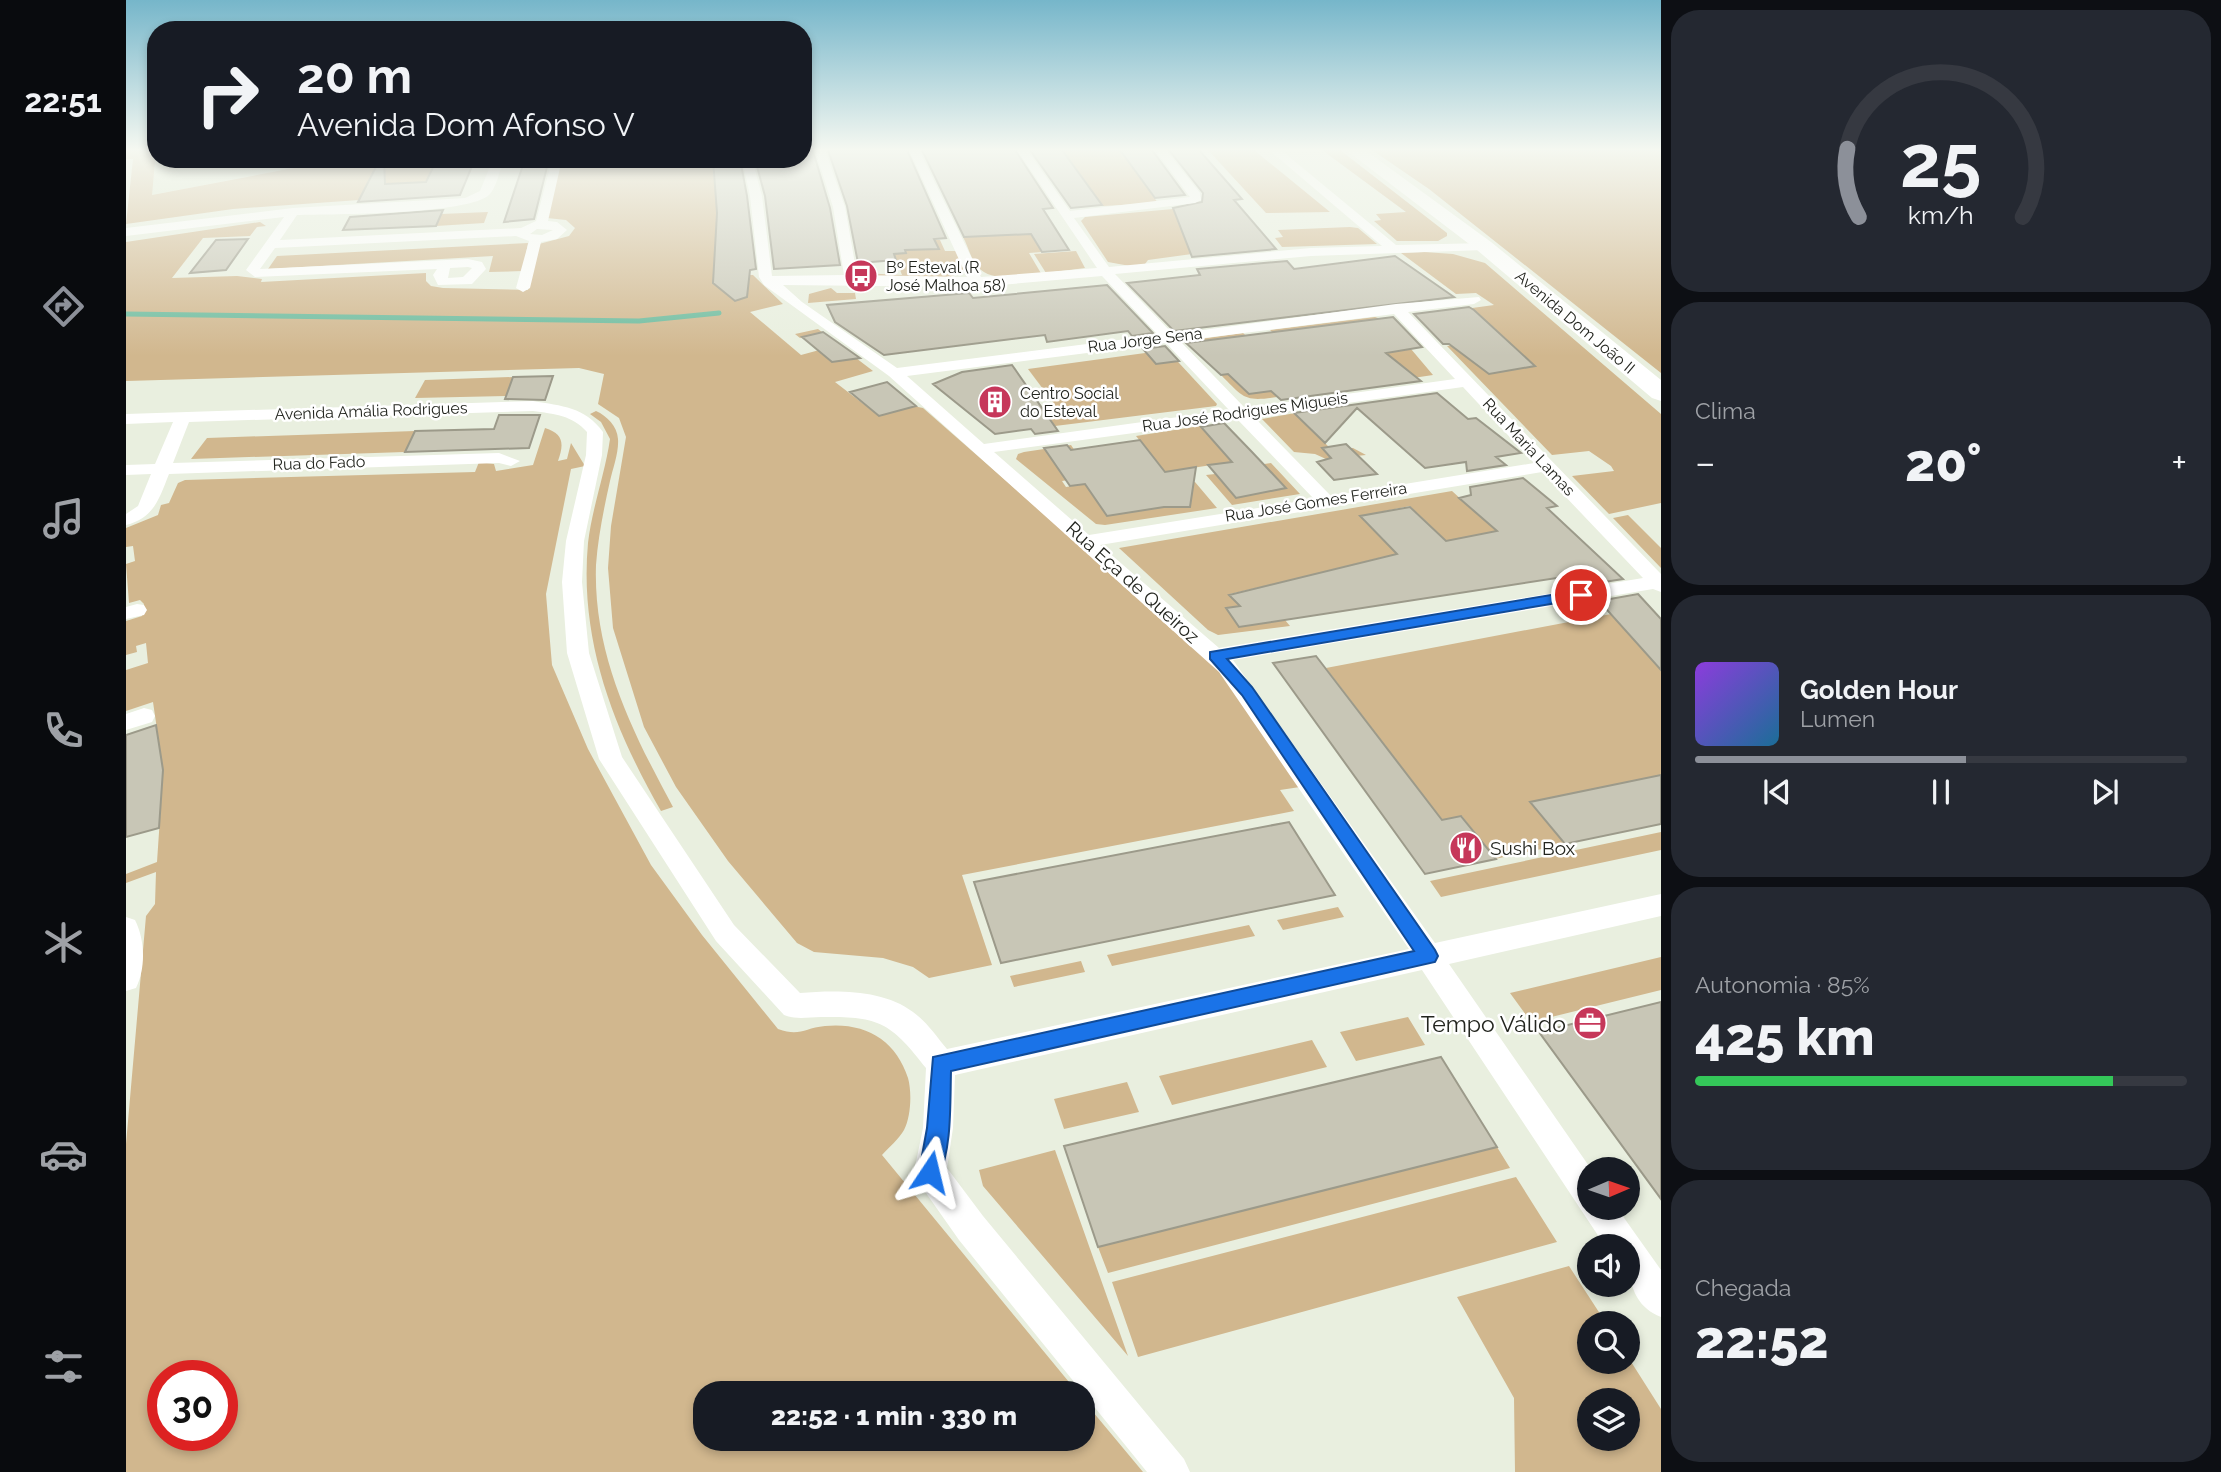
<!DOCTYPE html>
<html lang="pt">
<head>
<meta charset="utf-8">
<style>
	body { margin:0; font-family:Raleway,sans-serif; background:#242831; color:#f1f3f6; height:100vh; display:flex; flex-direction:column; font-size:26px; white-space:nowrap }
	* { box-sizing:border-box; margin:0 }
	p { font-size:23px; color:#9ea1a6 }
	.icon { flex:none; width:38px; height:38px; fill:none; stroke:currentColor; stroke-width:2; stroke-linecap:round; stroke-linejoin:round }
	.map { position:relative; flex:1; overflow:hidden }
	.drawer { display:flex; flex-direction:column; gap:10px; padding:10px; background:#0d0f14; width:560px }
	.drawer>* { flex:none }
	.top-card { position:absolute; left:21px; top:21px; width:665px; height:147px; border-radius:28px; box-shadow:0 4px 10px #0003; background:#171b24; color:#f1f3f6; overflow:hidden }
	.needle { width:46px; rotate:88deg }
	.fabs { position:absolute; left:1451px; top:1157px; display:grid; gap:14px }
	.fabs a { display:grid; place-items:center; width:63px; height:63px; border-radius:50%; background:#171b24; box-shadow:0 4px 10px #0003; font-size:35px }
	.speed { position:absolute; left:21px; top:1360px; display:flex; gap:14px; font-size:35px; font-weight:700; text-align:center }
	.speed>* { display:grid; place-content:center; width:91px; height:91px; border-radius:50%; background:#171b24; box-shadow:0 4px 10px #0003; line-height:1 }
	.speed .limit { border:10px solid #d22; background:#fff; color:#111 }
	.pin { position:absolute; display:grid; place-items:center; width:60px; height:60px; color:#fff; margin:-30px; border:4px solid #fff; border-radius:50%; box-shadow:0 2px 7px #0007 }
	.me { position:absolute; width:77px; margin:-38px; rotate:10deg; stroke-linejoin:round; filter:drop-shadow(0 0 5px #0008) }
	.turn { display:flex; align-items:center; gap:24px; height:147px; padding:0 35px; font-size:32px }
	.turn .icon { width:91px; height:91px; stroke-width:2.5 }
	.turn b { display:block; font-size:49px; line-height:60px }
	.big { font-size:52px; font-weight:800; line-height:1.1 }
	.drawer .card { flex:1; display:flex; flex-direction:column; justify-content:center; gap:10px; min-width:0; padding:0 24px; border-radius:28px; background:#242831 }
	.drawer .dial { align-items:center; gap:0 }
	.dial svg { height:182px; overflow:visible; fill:none; stroke:#363941; stroke-width:7; stroke-linecap:round; text-anchor:middle }
	.dial text { fill:#f1f3f6; stroke:none }
	.song { display:flex; align-items:center; gap:21px }
	.cover { width:84px; height:84px; border-radius:10px; background:linear-gradient(135deg,hsl(270 70% 55%),hsl(200 70% 35%)) }
	.played { height:7px; border-radius:4px; background:linear-gradient(90deg,#8c9099 55%,#363941 55%) }
	.keys { display:flex; justify-content:space-around; direction:ltr }
	.heat { display:flex; justify-content:space-between; align-items:center; font-size:38px; direction:ltr }
	.charge { height:10px; border-radius:5px; background:linear-gradient(90deg,#34c759 85%,#363941 0) }
	.trip { position:absolute; left:567px; top:1381px; width:402px; height:70px; border-radius:28px; background:#171b24; box-shadow:0 4px 10px #0003; font-weight:800; line-height:70px; text-align:center }
	main { display:flex; flex:1; min-height:0 }
	.menu { display:flex; flex-direction:column; width:126px; justify-content:space-around; align-items:center; background:#090b0e; color:#9ea1a6 }
	.menu .icon { width:49px; height:49px }
	.menu .current { color:#8c9099 }
	.menu b { font-size:32px; color:#f1f3f6 }
	.map>svg:first-child { display:block }
	.built { fill:#dee7cf }
	.green { fill:#d1b78e; fill-rule:evenodd }
	.lines { fill:none; stroke-linecap:round; stroke-linejoin:round }
	.stream { stroke:#6bba9c; stroke-width:5 }
	.building { fill:#c8c6b6; stroke:#9c9a8a; stroke-width:2 }
	.street { fill:#fff; fill-rule:evenodd }
	.primary { fill:#fff; fill-rule:evenodd }
	.route { fill:#1a73e8; stroke:#114b97; stroke-width:2 }
	.labels { text-anchor:middle; dominant-baseline:central; stroke-width:5; stroke-linejoin:round; paint-order:stroke }
	.far-poi-label { font-size:16px; fill:#23251f; stroke:#fff; text-anchor:start }
	.far-street-label { font-size:16px; fill:#23251f; stroke:#fff }
	.street-label { font-size:19px; fill:#23251f; stroke:#fff }
	.poi-label { font-size:19px; fill:#23251f; stroke:#fff; text-anchor:start }
	.near-poi-label { font-size:23px; fill:#23251f; stroke:#fff; text-anchor:end }
</style>
</head>
<body>
<main>
<nav class="menu">
<b>22:51</b>
<svg class="icon current" aria-label="directions" viewBox="0 0 24 24"><path d="M12 3l9 9-9 9-9-9zM9 14v-3h6M13 9l2 2-2 2"/></svg>
<svg class="icon" aria-label="music" viewBox="0 0 24 24"><path d="M9 18V5l10-2v13"/><circle cx="6" cy="18" r="3"/><circle cx="16" cy="16" r="3"/></svg>
<svg class="icon" aria-label="phone" viewBox="0 0 24 24"><path d="M5 4h4l2 5-3 2q2 4 5 5l2-3 5 2v4C11 20 4 13 5 4z"/></svg>
<svg class="icon" aria-label="climate" viewBox="0 0 24 24"><path d="M12 3v18M4 7l16 10M4 17L20 7"/></svg>
<svg class="icon" aria-label="car" viewBox="0 0 24 24"><path d="M5 17H2v-5l4-1 3-4h7l3 4 3 1v5h-3M9 17h6M6 11h13"/><circle cx="7" cy="17" r="2"/><circle cx="17" cy="17" r="2"/></svg>
<svg class="icon" aria-label="filters" viewBox="0 0 24 24"><path d="M4 7h16M4 17h16"/><circle cx="9" cy="7" r="2"/><circle cx="15" cy="17" r="2"/></svg>
</nav>
<div class="map">
<svg width="1535" height="1472" viewBox="0 0 1535 1472">
	<rect width="100%" height="100%" fill="#e9efdf"/>
	<path class="built" d="M30 157V159H215L25 195Z"/>
	<path class="green" d="M0 150H30L26 195 215 159H311L300 182 241 185 233 200 107 209 0 224 7 159H0Z
		M936 150H994L1032 203 977 206Z
		M1082 150H1128L1204 212 1140 213Z
		M1196 150H1214L1321 233V236L1312 241H1271L1248 221 1255 220 1250 214 1280 212Z
		M1246 150H1535V373L1303 189Z
		M435 159H586L587 167 596 166V169L587 171 592 211 588 273 627 275 657 304 624 312 675 355 708 346 693 333 674 338 669 334 692 329 747 371 709 382 753 416 787 406 797 408 1091 666 1174 787 1154 790 1168 811 836 875 866 965 803 978 787 967 757 958 688 952 671 943 602 861 550 787 518 727 487 628 482 568 485 526 500 437 493 418 472 404 478 374 453 368 0 381V242L134 222 140 226 131 227 124 236 77 238 46 278 111 276 136 279 135 282 300 273V281L305 286 317 288 402 290 413 244 443 236 449 228 440 220 421 218Z
		M1047 209 1066 254 1022 260 1019 264 1004 266 982 262 955 221 959 217Z
		M362 212 358 223 310 226 315 214Z
		M1224 227 1232 228 1251 244 1156 247 1149 238 1157 237 1152 230Z
		M903 229 916 252 903 253 916 275C899 276 865 283 852 267 845 260 842 246 837 237L892 234Z
		M808 240H814L819 251H830L838 270 822 278H732L734 273 776 275 767 251 768 254H779L778 242 782 250 811 249Z
		M402 243 397 271 363 272 367 256 142 269 151 256Z
		M950 251 959 268 920 273 908 254Z
		M1298 252 1327 254 1359 263 1535 414V503L1483 514 1446 476 1488 471 1485 466 1463 451 1426 455 1321 346 1378 338 1295 315 1368 305 1350 293 1330 294 1275 253Z
		M705 288 711 293H729L730 299 682 303 683 294Z
		M1249 317 1259 320 1260 353 1285 349 1307 375 1240 385 1164 348 1144 330Z
		M1117 333 1140 355 1109 381 1123 394 1145 391 1151 397C1118 402 1118 398 1095 375L1108 373 1063 343 1067 340Z
		M1041 350 1091 404 1090 406 929 426 920 412 932 409 902 369Z
		M387 377 380 396 289 398 299 380Z
		M1192 409 1197 415 1174 419 1203 447 1196 448H1227L1240 455 1200 459 1189 454 1168 452 1136 419Z
		M470 411C481 416 491 426 492 439 493 452 487 468 484 481 478 508 472 537 470 565 467 654 506 731 547 807L535 811C488 729 453 641 462 543 466 508 479 474 484 439L475 422 464 414Z
		M1074 426 1106 462 1039 472 1050 484 1069 482 1091 508 979 525 970 524 890 459 892 454 898 452 945 445 949 451 923 455 937 475 964 471 967 476 936 481 940 487 971 482 975 487 990 485 993 490 967 494 981 516 1029 508 1013 487 1026 485 1018 475 1038 471 1010 436ZM1050 485 1064 502V506L1039 508 1024 488Z
		M419 428C438 434 438 444 432 461L441 459 445 443 459 466 445 469 420 594 426 665 462 749 525 865 576 935 652 1029C674 1037 678 1028 699 1026 739 1022 770 1040 782 1078 786 1092 785 1117 778 1130 773 1139 763 1147 756 1155L952 1393H579V1438H957V1400L1017 1472H0V1144L20 916 29 904 30 872 0 883V874L31 862 37 773 0 755 33 743 27 702 0 711V670L22 663 20 643 10 646 11 652 0 655V621L16 616 18 604 14 600 3 603 0 564 9 561 7 546 0 547V528L32 515 35 505 43 503 52 483 59 480 349 472 353 462 368 464 370 471 407 465ZM37 1376H96V1435H37Z
		M289 431 279 452 65 459 81 438Z
		M1145 463 1174 494 1106 505 1080 475 1089 474 1110 498 1159 488 1112 468Z
		M1326 491 1370 531 1348 536 1275 577 1257 557 1200 571 1208 581 1143 585 1104 594 1145 601 1100 608 1113 627 1159 620 1164 626 1092 635 1082 630 993 548ZM1284 506 1307 528 1255 538 1238 521 1244 514Z
		M1502 515 1535 548V568L1487 518Z
		M1485 614 1535 670V775L1404 802 1439 844 1369 859 1336 816 1316 820 1200 668Z
		M1535 832V850L1315 897 1304 881Z
		M1212 907 1218 917 1157 930 1151 920Z
		M1123 925 1129 936 986 966 981 955Z
		M1535 957V990L1405 1022 1384 993Z
		M955 961 959 972 888 987 884 976Z
		M1282 1017 1299 1045 1230 1061 1214 1032Z
		M1186 1040 1201 1067 1046 1105 1033 1076Z
		M1001 1082 1013 1112 938 1129 928 1099Z
		M1371 1147 1384 1168 982 1273 972 1247Z
		M929 1150 1002 1356 857 1186 853 1170Z
		M1390 1177 1431 1242 1012 1357 986 1282Z
		M1443 1266 1480 1323H1463V1362H1502V1357L1535 1409V1472H1389L1388 1398 1331 1297ZM1463 1400H1502V1438H1463Z"/>
	<g class="lines">
		<path class="stream" d="M0 314 513 321 593 313"/>
	</g>
	<path class="building" d="M702 150H781L820 238 808 239 813 249 779 250 780 253 768 254 770 260 732 263 721 206Z
		M796 150H889L927 208 917 209 943 250 916 252 905 234 838 237Z
		M904 150H936L976 205 945 208Z
		M994 150H1026L1059 195 1029 198Z
		M1043 150H1073L1116 199 1108 200 1150 249 1066 257 1047 208 1076 202 1077 193Z
		M677 151H687L704 208 714 265 648 269 639 196 629 159H677Z
		M254 159H258L259 184 300 182 311 159H349L334 195 232 202Z
		M399 159H423L408 219 378 222Z
		M587 159H614L621 196 630 269 624 270 621 297 609 301 587 283 591 213Z
		M317 210 310 226 217 230 224 217Z
		M122 239 100 270 64 273 90 240Z
		M1269 256 1328 297 1048 331 1001 283 1074 275 1071 269 1161 261 1168 269Z
		M981 285 1027 333 1006 336 1002 331 921 342 919 335 758 355 709 322 701 305 843 293 847 298Z
		M1343 307 1348 310 1409 366 1363 374 1323 344H1317L1288 314Z
		M1267 317 1296 347 1260 353 1295 381 1155 400 1145 391 1123 394 1102 374 1095 375 1060 343Z
		M697 332 734 358 706 362 676 337Z
		M1039 346 1053 361 1030 364 1017 349Z
		M886 365 932 431 909 434 905 429 869 434 807 384 836 372Z
		M427 376 419 400 379 399 387 377Z
		M761 382 790 406 753 416 724 392Z
		M1311 393 1342 419 1350 418 1395 453 1370 457 1380 465 1341 471 1340 462 1299 468 1231 408 1199 443 1168 413Z
		M373 415H414L403 448 279 452 289 431 368 429Z
		M1098 423 1126 452 1160 488 1110 498 1082 465 1106 462 1075 427Z
		M1014 440 1039 472 1070 467 1064 507H1038L981 516 959 484 944 486 918 448 941 445 945 450Z
		M1220 444 1251 474 1208 480 1191 462 1205 458 1196 448Z
		M1397 478 1431 506 1421 508 1497 579 1459 585 1450 575 1113 627 1100 608 1114 606 1103 595 1271 554 1234 516 1284 507 1320 541 1371 531 1333 498 1345 495 1344 487Z
		M1512 594 1535 619V670L1473 601Z
		M1190 656 1316 820 1335 816 1370 859 1299 874 1147 663Z
		M30 725 37 770 33 828 0 837V735Z
		M1535 775V824L1439 844 1404 802Z
		M1163 822 1209 895 875 963 848 882Z
		M1535 1002V1199L1413 1032Z
		M1315 1057 1371 1147 972 1247 938 1146Z"/>
	<g class="lines">
		<path class="street" d="M689 150H699L719 207 731 275 841 277 783 150H793L855 277 971 268 891 150H901L944 211 1064 197 1029 150H1040L1074 193 1075 200 1069 203 948 218 983 267 1185 248 1256 246 1143 150H1155L1270 245 1362 243V249L1358 250 1185 256 989 274 1047 334 1270 304 1353 297 1355 300 1348 304 1282 312 1535 574V592L1527 589 1107 660 1309 943 1535 894V916L1323 964 1465 1169 1463 1208H1491L1535 1270V1317C1504 1305 1502 1275 1502 1246H1479L1296 970 829 1075 827 1128 821 1168 857 1216 1058 1459 1064 1472H1021L833 1240 793 1183 788 1172 797 1128 800 1068C765 1023 754 1016 695 1017 682 1017 671 1020 658 1015L590 941 473 759 441 653 436 582 440 541 460 455 461 432C446 415 428 414 407 411L63 422 47 463 373 453 394 461 385 466 373 463 43 474C33 499 28 518 0 525V514L12 506 25 474 0 475V465L29 464 47 422 0 424V414L407 401C436 406 459 407 477 432L476 455 458 541 456 582 463 653 496 757 608 925 674 993C710 990 757 989 787 1012 801 1022 810 1036 821 1049L1283 949 1093 672 763 376 638 285 633 277 624 196 616 159H626L636 196 646 276 718 275 707 207ZM976 276 1032 335 771 368 676 302 657 285 851 287ZM1268 314 1329 379 1119 408 1054 341ZM1040 343 1103 410 858 444 781 376ZM1337 387 1408 463 1205 496 1127 416ZM1111 419 1188 499 963 535 868 452ZM1416 472 1517 578 1093 648 974 545Z
			M367 159H378C374 169 371 186 364 194 345 215 204 214 171 215L154 240 395 228 410 221 426 159H436L422 221 431 222 441 230 431 239 415 242 404 288 397 292 390 288 403 241 390 236 149 248 134 269 342 259 356 262 360 269 346 284 312 285 307 275 311 269 129 277 120 270 158 217 0 236V228L167 208 339 198 354 191ZM411 229 427 230 416 235 404 234ZM342 267 346 268 337 277 322 278 324 268Z
			M11 604 18 605 21 610 18 615 0 619V607Z
			M18 708 26 710 29 716 26 722 0 730V714Z
			M0 917 9 920C19 940 20 967 10 988L0 991Z"/>
		<path class="primary" d="M1220 150H1239L1365 242 1535 380V401L1526 398 1351 250Z"/>
	</g>
	<linearGradient id="sky" x2="0" y2="1"><stop stop-color="#76b6ca"/><stop offset="0.42" stop-color="#f5f8f1"/><stop offset="1" stop-color="#f5f8f1" stop-opacity="0"/></linearGradient>
	<rect width="1535" height="356" fill="url(#sky)"/>
	<path class="route" d="M1455 590 1462 595 1460 598 1101 659 1126 687 1309 950 1312 956 1309 962 825 1071C824 1107 826 1147 812 1180L804 1183 797 1180 793 1172 801 1128 807 1057 1288 951 1116 695 1084 659V652Z"/>
	<defs>
		<symbol id="bus-disc" viewBox="-11 -11 22 22"><circle r="9.5" fill="#c6375a" stroke="#fff"/><path d="M-5-6H5V4H4V6H2V4H-2V6H-4V4H-5ZM-3.5-4V0h7V-4ZM-3.5 1.2v1.5H-2V1.2ZM2 1.2v1.5H3.5V1.2Z" fill="#fff"/></symbol>
		<symbol id="building-disc" viewBox="-11 -11 22 22"><circle r="9.5" fill="#c6375a" stroke="#fff"/><path d="M-4-6H4V6H1V3H-1V6H-4ZM-2.5-4.3h1.7v1.8h-1.7ZM.8-4.3h1.7v1.8H.8ZM-2.5-1h1.7V.8h-1.7ZM.8-1h1.7V.8H.8Z" fill="#fff"/></symbol>
		<symbol id="restaurant-disc" viewBox="-11 -11 22 22"><circle r="9.5" fill="#c6375a" stroke="#fff"/><path d="M-5-6h1v4h1v-4h1v4h1v-4h1v5L-1.5 .5V6h-2V.5L-5-1ZM5-6V6H3V1.5H1.5Q1.5-4 5-6Z" fill="#fff"/></symbol>
		<symbol id="office-disc" viewBox="-11 -11 22 22"><circle r="9.5" fill="#c6375a" stroke="#fff"/><path d="M-6-3h4V-5.5h4V-3h4V5H-6ZM-1-4.5V-3h2v-1.5ZM-6 0V1H6V0Z" fill="#fff"/></symbol>
	</defs>
	<g fill-rule="evenodd">
		<use href="#bus-disc" x="716" y="257" width="38" height="38"/>
		<use href="#building-disc" x="850" y="383" width="38" height="38"/>
		<use href="#restaurant-disc" x="1321" y="829" width="38" height="38"/>
		<use href="#office-disc" x="1445" y="1004" width="38" height="38"/>
	</g>
	<g class="labels">
		<g class="far-poi-label">
			<text x="760" y="267">Bº Esteval (R<tspan x="760" dy="18">José Malhoa 58)</tspan></text>
			<text x="894" y="393">Centro Social<tspan x="894" dy="18">do Esteval</tspan></text>
		</g>
		<g class="far-street-label">
			<text transform="translate(1449 322) rotate(40)">Avenida Dom João II</text>
			<text transform="translate(1019 340) rotate(-7)">Rua Jorge Sena</text>
			<text transform="translate(245 411) rotate(-2)">Avenida Amália Rodrigues</text>
			<text transform="translate(1119 412) rotate(-8)">Rua José Rodrigues Migueis</text>
			<text transform="translate(1403 447) rotate(47)">Rua Maria Lamas</text>
			<text transform="translate(193 463) rotate(-2)">Rua do Fado</text>
			<text transform="translate(1190 502) rotate(-9)">Rua José Gomes Ferreira</text>
		</g>
		<g class="street-label">
			<text transform="translate(1007 582) rotate(42)">Rua Eça de Queiroz</text>
		</g>
		<g class="poi-label">
			<text x="1364" y="848">Sushi Box</text>
		</g>
		<g class="near-poi-label">
			<text x="1440" y="1023">Tempo Válido</text>
		</g>
	</g>
</svg>
<div class="fabs">
<a><svg class="needle" viewBox="-14 -14 28 28"><path d="M0-13l5 13h-10z" fill="#e53935"/><path d="M0 13l5-13h-10z" fill="#9ea1a6"/></svg></a>
<a><svg class="icon" aria-label="sound" viewBox="0 0 24 24"><path d="M4 9h4l5-4v14l-5-4H4zM17 9q2 3 0 6"/></svg></a>
<a><svg class="icon" aria-label="search" viewBox="0 0 24 24"><circle cx="10" cy="10" r="6"/><path d="M15 15l6 6"/></svg></a>
<a><svg class="icon" aria-label="layers" viewBox="0 0 24 24"><path d="M12 4l9 5-9 5-9-5zM3 14l9 5 9-5"/></svg></a>
</div>
<div class="speed"><div class="limit">30</div></div>
<div class="pin" style="left:1455px;top:595px;background:#d93025"><svg class="icon" aria-label="arrive" viewBox="0 0 24 24"><path d="M6 21V4h12l-3 4 3 4H6"/></svg></div>
<svg class="me" style="left:804px;top:1172px" viewBox="-20 -20 40 40"><path d="M0-17L14 15 0 8-14 15z" fill="#1a73e8" stroke="#fff" stroke-width="4"/></svg>
<div class="trip">22:52 · 1 min · 330 m</div>
<div class="top-card">
<div class="turn"><svg class="icon" aria-label="right" viewBox="0 0 24 24"><path d="M7 20v-9h11M14 6l5 5-5 5"/></svg><div><b>20 m</b>Avenida Dom Afonso V</div></div>
</div>
</div>
<section class="drawer">
<div class="card dial"><svg viewBox="0 0 100 80">
<path d="M14 69A42 42 0 1 1 86 69"/>
<path d="M14 69A42 42 0 0 1 9 39" stroke="#8c9099"/>
<text x="50" y="56" font-size="32" font-weight="700">25</text>
<text x="50" y="72" font-size="11">km/h</text>
</svg></div>
<div class="card"><p>Clima</p>
<div class="heat"><a>−</a><b class="big">20°</b><a>+</a></div>
</div>
<div class="card">
<div class="song"><i class="cover"></i><div><b>Golden Hour</b><p>Lumen</p></div></div>
<div class="played"></div>
<div class="keys"><svg class="icon" aria-label="previous" viewBox="0 0 24 24"><path d="M18 5L8 12l10 7zM5 5v14"/></svg><svg class="icon" aria-label="pause" viewBox="0 0 24 24"><path d="M8 5v14M16 5v14"/></svg><svg class="icon" aria-label="next" viewBox="0 0 24 24"><path d="M6 5l10 7-10 7zM19 5v14"/></svg></div>
</div>
<div class="card"><p>Autonomia · 85%</p><b class="big">425 km</b><div class="charge"></div></div>
<div class="card"><p>Chegada</p><b class="big">22:52</b></div>
</section>
</main>
</body>
</html>
